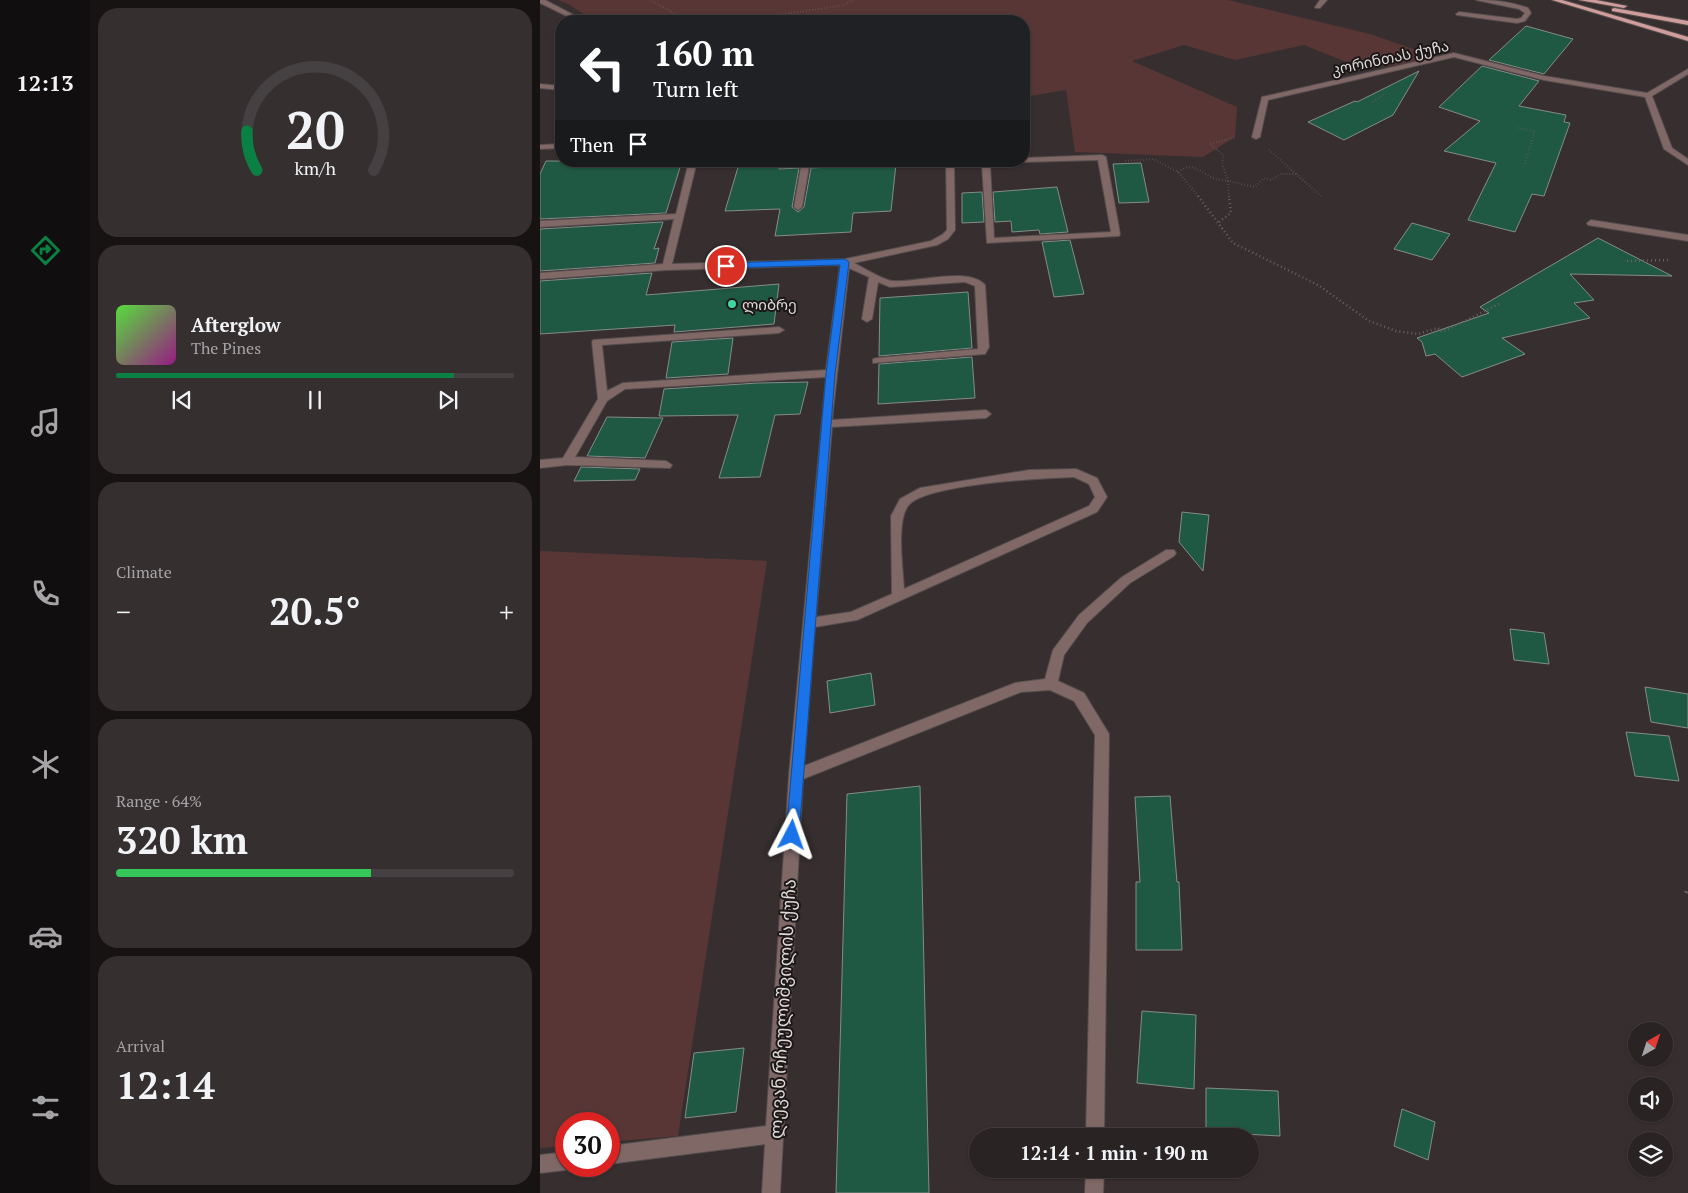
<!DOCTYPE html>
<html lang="en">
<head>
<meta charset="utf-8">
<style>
	body { margin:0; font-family:"PT Serif","Noto Sans Georgian",serif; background:#352f30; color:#f1f3f6; height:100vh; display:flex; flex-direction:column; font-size:19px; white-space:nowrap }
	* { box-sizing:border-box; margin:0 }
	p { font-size:16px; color:#a5a4a6 }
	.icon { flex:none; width:28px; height:28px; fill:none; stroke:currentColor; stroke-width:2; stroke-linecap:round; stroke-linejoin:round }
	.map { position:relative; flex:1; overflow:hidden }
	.details { display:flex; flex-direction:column; gap:8px; padding:8px; background:#171313; width:450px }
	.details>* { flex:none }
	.top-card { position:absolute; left:15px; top:15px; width:475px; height:152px; border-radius:20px; box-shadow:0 1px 4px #0004,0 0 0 1px #454041; background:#202124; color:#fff; overflow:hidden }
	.needle { width:32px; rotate:39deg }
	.buttons { position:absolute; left:1088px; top:1022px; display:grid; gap:10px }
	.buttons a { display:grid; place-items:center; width:45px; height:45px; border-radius:50%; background:#292323; box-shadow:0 1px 4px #0004,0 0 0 1px #454041; font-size:25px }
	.speed { position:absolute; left:15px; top:1112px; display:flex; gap:10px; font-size:25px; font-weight:700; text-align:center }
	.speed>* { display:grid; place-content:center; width:65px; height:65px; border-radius:50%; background:#292323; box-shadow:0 1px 4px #0004,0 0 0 1px #454041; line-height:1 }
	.speed .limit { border:8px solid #d22; background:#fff; color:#111 }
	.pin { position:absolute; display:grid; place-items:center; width:42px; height:42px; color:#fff; margin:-21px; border:2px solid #fff; border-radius:50%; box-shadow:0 1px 5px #0007 }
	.me { position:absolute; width:55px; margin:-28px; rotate:4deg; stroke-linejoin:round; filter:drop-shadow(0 0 4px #0008) }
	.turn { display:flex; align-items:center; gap:18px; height:105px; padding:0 15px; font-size:22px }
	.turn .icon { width:65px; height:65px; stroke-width:2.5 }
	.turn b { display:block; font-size:35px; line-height:42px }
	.then { display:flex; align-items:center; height:48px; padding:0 15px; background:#0003; gap:10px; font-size:19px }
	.big { font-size:38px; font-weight:600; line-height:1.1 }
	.details .tile { flex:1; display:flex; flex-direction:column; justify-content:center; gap:8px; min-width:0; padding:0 18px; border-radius:20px; background:#352f30 }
	.details .dial { align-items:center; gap:0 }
	.dial svg { height:130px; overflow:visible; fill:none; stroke:#454041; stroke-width:7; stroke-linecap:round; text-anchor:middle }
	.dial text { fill:#f1f3f6; stroke:none }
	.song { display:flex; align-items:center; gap:15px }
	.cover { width:60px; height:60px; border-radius:8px; background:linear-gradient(135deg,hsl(110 70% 55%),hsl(310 70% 35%)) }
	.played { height:5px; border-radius:2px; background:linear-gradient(90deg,#0b8043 85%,#454041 85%) }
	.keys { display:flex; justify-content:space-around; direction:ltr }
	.heat { display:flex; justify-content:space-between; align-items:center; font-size:28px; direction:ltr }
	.charge { height:8px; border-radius:4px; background:linear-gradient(90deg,#34c759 64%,#454041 0) }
	.trip { position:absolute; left:429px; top:1128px; width:290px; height:50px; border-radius:25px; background:#292323; box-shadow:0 1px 4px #0004,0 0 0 1px #454041; font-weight:600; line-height:50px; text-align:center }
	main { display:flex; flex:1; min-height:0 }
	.tab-bar { display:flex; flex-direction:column; width:90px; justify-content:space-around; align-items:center; background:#100e0e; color:#a5a4a6 }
	.tab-bar .icon { width:35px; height:35px }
	.tab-bar .active { color:#0b8043 }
	.tab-bar b { font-size:22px; color:#f1f3f6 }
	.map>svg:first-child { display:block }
	.green { fill:#583636 }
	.building { fill:#205943; stroke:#848c88 }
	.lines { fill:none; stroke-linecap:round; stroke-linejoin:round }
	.minor-casing { stroke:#554d4d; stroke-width:2 }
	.major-casing { stroke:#554d4d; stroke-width:2 }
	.path-far2 { stroke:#6a6262; stroke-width:2; stroke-dasharray:0.5 2.5; stroke-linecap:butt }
	.path-far1 { stroke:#6a6262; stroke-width:2.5; stroke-dasharray:1 3; stroke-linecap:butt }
	.path { stroke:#6a6262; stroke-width:4; stroke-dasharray:2 5; stroke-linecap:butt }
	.minor { fill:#806867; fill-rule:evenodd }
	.major { fill:#cf9d9c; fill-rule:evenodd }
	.route { fill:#1a73e8; stroke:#114b97 }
	.poi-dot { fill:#42d4a1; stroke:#1c1818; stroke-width:2 }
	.labels { text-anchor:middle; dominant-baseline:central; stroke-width:4; stroke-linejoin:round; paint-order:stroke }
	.far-street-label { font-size:15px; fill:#ded8d8; stroke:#1c1818 }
	.far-poi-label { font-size:15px; fill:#ded8d8; stroke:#1c1818; text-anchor:start }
	.street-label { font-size:18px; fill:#ded8d8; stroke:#1c1818 }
</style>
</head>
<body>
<main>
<nav class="tab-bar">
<b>12:13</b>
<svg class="icon active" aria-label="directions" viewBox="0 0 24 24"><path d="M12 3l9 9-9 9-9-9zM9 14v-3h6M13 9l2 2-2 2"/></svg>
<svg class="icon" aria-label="music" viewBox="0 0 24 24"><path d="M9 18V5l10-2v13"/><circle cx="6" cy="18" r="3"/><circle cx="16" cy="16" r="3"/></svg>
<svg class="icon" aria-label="phone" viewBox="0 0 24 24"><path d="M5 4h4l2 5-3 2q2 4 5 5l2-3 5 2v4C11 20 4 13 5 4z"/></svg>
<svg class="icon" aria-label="climate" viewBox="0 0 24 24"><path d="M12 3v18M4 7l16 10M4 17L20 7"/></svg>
<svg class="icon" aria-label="car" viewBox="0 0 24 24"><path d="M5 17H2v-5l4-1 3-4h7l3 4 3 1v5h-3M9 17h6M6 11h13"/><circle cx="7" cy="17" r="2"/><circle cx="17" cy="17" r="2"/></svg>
<svg class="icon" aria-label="filters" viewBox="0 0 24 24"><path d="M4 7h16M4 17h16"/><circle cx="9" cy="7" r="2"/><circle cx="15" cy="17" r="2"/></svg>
</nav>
<section class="details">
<div class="tile dial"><svg viewBox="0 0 100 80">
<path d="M14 69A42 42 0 1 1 86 69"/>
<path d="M14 69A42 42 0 0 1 8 45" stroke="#0b8043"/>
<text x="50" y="56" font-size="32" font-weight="700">20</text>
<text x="50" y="72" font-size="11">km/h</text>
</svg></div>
<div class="tile">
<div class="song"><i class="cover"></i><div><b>Afterglow</b><p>The Pines</p></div></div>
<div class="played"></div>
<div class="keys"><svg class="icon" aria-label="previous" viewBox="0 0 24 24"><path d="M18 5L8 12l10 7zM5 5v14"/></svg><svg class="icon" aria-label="pause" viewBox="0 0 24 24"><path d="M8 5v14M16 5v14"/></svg><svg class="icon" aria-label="next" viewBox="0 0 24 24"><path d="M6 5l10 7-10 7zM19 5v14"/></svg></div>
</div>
<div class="tile"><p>Climate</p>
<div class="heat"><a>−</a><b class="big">20.5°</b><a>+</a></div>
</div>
<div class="tile"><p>Range · 64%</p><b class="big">320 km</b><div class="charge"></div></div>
<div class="tile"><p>Arrival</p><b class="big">12:14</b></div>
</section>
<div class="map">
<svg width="1148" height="1193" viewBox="0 0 1148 1193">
	<rect width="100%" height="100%" fill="#372f2f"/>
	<path class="green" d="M18 0H688L830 34 902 59 824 69 764 45 695 60 644 45 592 61 697 107 695 137 663 157 535 152 526 90 484 97V21H55L28 4Z
		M0 551 227 561 138 1136 69 1142V1124H26V1146L0 1148Z"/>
	<path class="building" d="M986 26 1033 39 1004 74 949 60Z
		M942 66 999 81 979 106 1026 115 1024 122 1030 123 1004 196 992 194 975 232 928 220 956 163 904 151 940 121 899 107Z
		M879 71 853 115 804 140 768 122 815 101 817 102Z
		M6 161H142L126 213 0 219V174Z
		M241 163 239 169 259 168 252 207 258 212 264 207 271 168 356 164 351 211 313 213 311 232 235 236 240 209 185 211 199 164Z
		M601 163 609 202 579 203 573 164Z
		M517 187 528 232 500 234 499 230 472 232 471 221 455 222 453 192Z
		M442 192 444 222 422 223V193Z
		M123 222 114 249 119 248 115 263 0 271V229Z
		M872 223 910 234 892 260 854 249Z
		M1058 238 1132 276 1030 274 1054 300 1034 303 1050 318 962 338 985 354 922 377 895 354 886 356 882 342 877 338 949 313 940 307Z
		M530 240 544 294 514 297 502 242Z
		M112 273 106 295 239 284 234 324 134 332 135 325 0 334V281Z
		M428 292 432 348 339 356 340 298Z
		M193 338 188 374 126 378 132 342Z
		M432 357 435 398 338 404 339 364Z
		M268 382 260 414 235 415 220 477 179 478 198 415 119 416 124 389 218 383Z
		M67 417 123 418 105 458 47 456Z
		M41 467 100 469 95 480 34 481Z
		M642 512 669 515 663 571 639 542Z
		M970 629 1004 633 1009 664 974 660Z
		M331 673 335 705 290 713 287 681Z
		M1105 687 1148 694V728L1111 722Z
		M1086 732 1129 736 1139 781 1095 776Z
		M380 786 389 1193H296L307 794Z
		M630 796 637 882H639L642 950H596V882H600L595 797Z
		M602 1011 656 1015 654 1089 597 1083Z
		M204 1048 196 1112 145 1118 154 1053Z
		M666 1088 738 1091 740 1136 666 1132Z
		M862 1109 895 1122 888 1160 854 1146Z"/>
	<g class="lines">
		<defs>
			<path id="minor" d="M0 0H5L45 21H37L0 3Z
				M780 0H787L780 8H776L775 7Z
				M936 0C953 0 972 2 988 8L991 13 985 21 977 23 917 15 916 14 919 12 977 19 981 18 985 13 979 9Z
				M914 53 1004 76 1107 93 1148 69V74L1112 96 1132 148 1148 159V165L1124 149 1105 97 1004 80 914 57 728 100 720 137 716 139 712 137 722 97Z
				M0 84 21 86V90L0 88Z
				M21 144V148L0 149V145Z
				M562 155 566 157 580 234 579 236 447 243 442 165 414 166 415 230 408 239 397 245 314 263C324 268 343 280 353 281 376 283 429 266 445 285L449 347 445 354 333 363V359L337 358 438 349 435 286 425 282 350 287 338 282 332 319 327 322 322 319 329 277 309 268 292 420 446 410 451 414 446 418 292 427 276 617 311 612 352 594 351 516 360 499 380 488 489 470 536 469 557 478 567 497 557 512 317 620 275 627 264 766 475 683 505 679 513 650 539 615 582 577 626 550H634L636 553 634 556 590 583 547 623 524 655 518 681 544 693 569 734 564 1136H546L555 735 534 701 510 690 481 692 263 779 240 1193H222L225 1144 69 1164V1146L226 1126 249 775 286 377 85 389 67 401 35 457 126 461 132 465 130 468 27 465 0 468V460L23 458 58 399 52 342 53 340 239 327 244 330 239 333 62 345 67 391 83 383 286 370 300 265 127 270 0 279V273L123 264 134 219 0 227V221L136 214 149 161H157L132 264 305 259 391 241 402 235 407 230 406 161H471L467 163 450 164 454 238 571 232 558 160 484 162 481 161H484V158ZM534 477 549 484 555 497 549 506 364 589C363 569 356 522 368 506 384 484 505 478 534 477Z
				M262 161H270L262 207 258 210 254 207Z
				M1051 220 1148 235V241L1048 225 1047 223Z
				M26 1152V1166L32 1167 26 1170 0 1173V1155Z
				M546 1169H564L563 1193H545Z"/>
			<path id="major" d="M1012 0H1022L1148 37V41Z
				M1039 0H1056L1087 6 1084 8Z
				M1074 8 1148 21V25L1072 11V9Z"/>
		</defs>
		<use href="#minor" class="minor-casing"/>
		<use href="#major" class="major-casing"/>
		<path class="path-far2" d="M110 0 132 12 138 21
			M201 21 304 5 313 0
			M833 102 844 94
			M978 128 995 131 984 166
			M729 150 781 196
			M585 161 613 159 638 172 659 197
			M638 172C654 160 660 174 676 179 679 180 684 180 688 181L682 163 684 156 670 144 696 137
			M689 197 688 181 715 187 724 178 731 180 741 174H757"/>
		<path class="path-far1" d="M658 196 693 243 778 285 829 321 856 331 878 334 898 328 902 332 959 304
			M679 222 691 213 689 196
			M1087 261 1131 260"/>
		<path class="path" d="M1146 893 1148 888"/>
		<use href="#minor" class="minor"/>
		<use href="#major" class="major"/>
	</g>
	<path class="route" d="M305 259 309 262 295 374 259 835 257 839 252 841 247 839 246 835 286 374 300 265 186 268 182 266 186 263Z"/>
	<circle class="poi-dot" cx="192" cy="304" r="5"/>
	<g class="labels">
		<g class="far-street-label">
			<text transform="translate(850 57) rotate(-12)">კორინთას ქუჩა</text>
		</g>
		<g class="far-poi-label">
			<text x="202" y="304">ლიბრე</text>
		</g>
		<g class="street-label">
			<text transform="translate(242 1009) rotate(-87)">ლევან რჩეულიშვილის ქუჩა</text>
		</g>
	</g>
</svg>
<div class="buttons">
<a><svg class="needle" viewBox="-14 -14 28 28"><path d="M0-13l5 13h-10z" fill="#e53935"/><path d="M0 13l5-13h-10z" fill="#a5a4a6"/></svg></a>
<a><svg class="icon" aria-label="sound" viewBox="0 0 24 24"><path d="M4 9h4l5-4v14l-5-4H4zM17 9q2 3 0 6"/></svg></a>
<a><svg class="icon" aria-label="layers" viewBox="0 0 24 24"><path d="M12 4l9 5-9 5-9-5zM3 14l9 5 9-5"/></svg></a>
</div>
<div class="speed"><div class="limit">30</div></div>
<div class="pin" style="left:186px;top:266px;background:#d93025"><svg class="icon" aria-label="arrive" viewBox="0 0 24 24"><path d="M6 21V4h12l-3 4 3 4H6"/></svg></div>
<svg class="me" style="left:252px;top:835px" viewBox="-20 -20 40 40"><path d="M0-17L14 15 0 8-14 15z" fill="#1a73e8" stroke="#fff" stroke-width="4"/></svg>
<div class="trip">12:14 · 1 min · 190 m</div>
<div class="top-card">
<div class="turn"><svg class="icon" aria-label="left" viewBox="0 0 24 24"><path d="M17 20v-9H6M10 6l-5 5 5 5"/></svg><div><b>160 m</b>Turn left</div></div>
<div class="then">Then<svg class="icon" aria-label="arrive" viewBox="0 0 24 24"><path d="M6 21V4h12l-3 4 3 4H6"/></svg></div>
</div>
</div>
</main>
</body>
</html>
